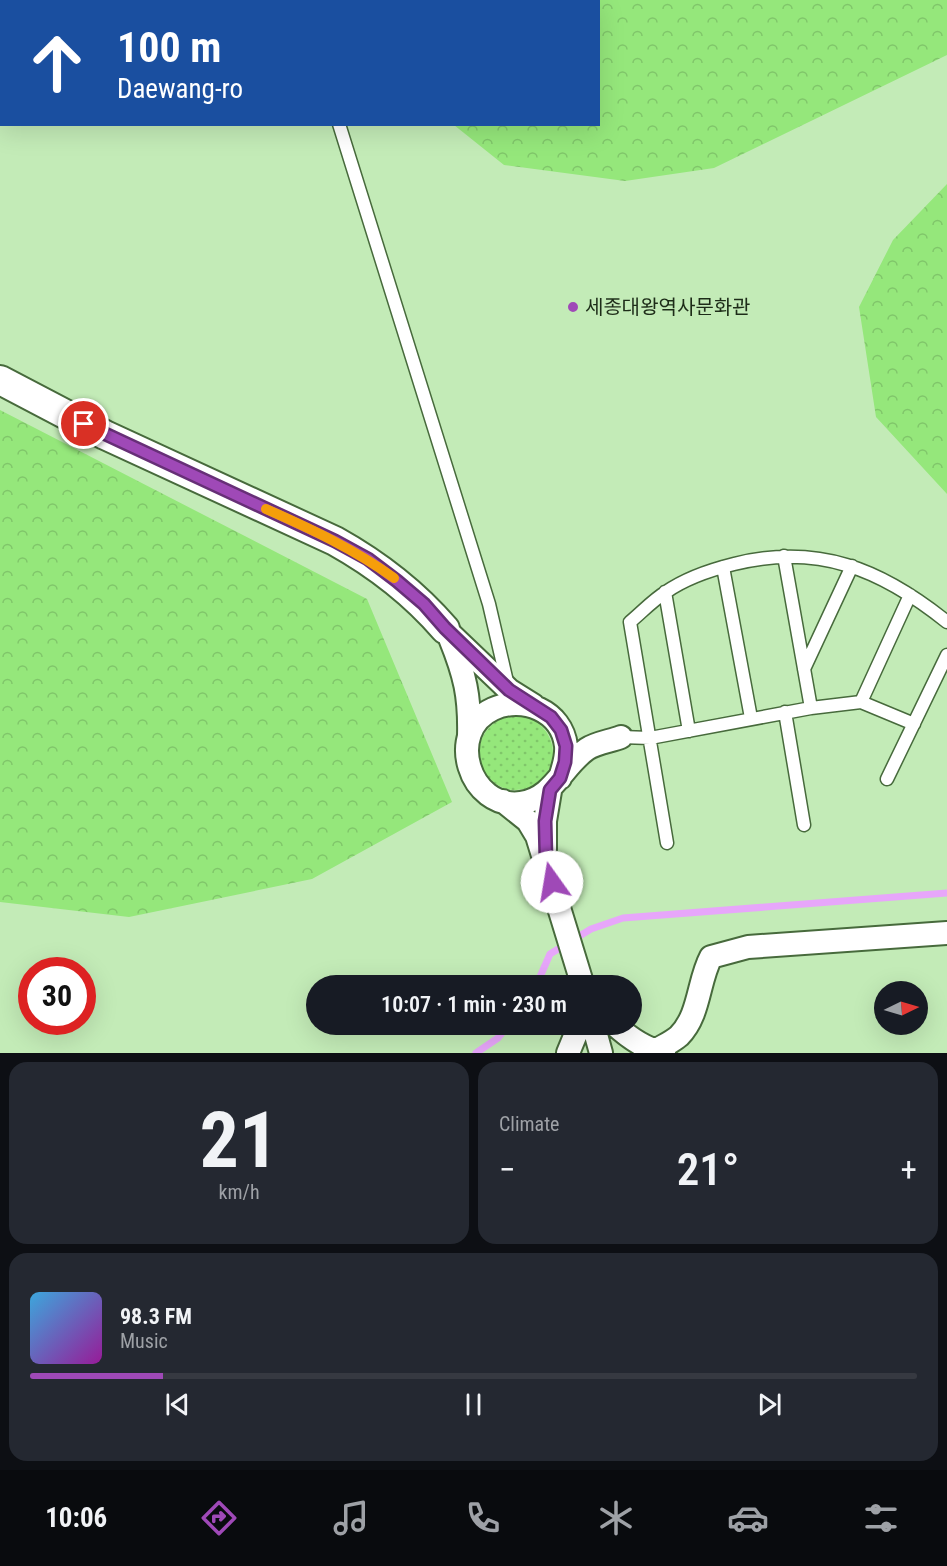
<!DOCTYPE html>
<html lang="en">
<head>
<meta charset="utf-8">
<style>
	body { margin:0; font-family:"Roboto Condensed","Noto Sans KR",sans-serif; background:#242831; color:#f1f3f6; height:100vh; display:flex; flex-direction:column; font-size:22px; white-space:nowrap }
	* { box-sizing:border-box; margin:0 }
	p { font-size:20px; color:#9ea1a6 }
	.icon { flex:none; width:33px; height:33px; fill:none; stroke:currentColor; stroke-width:2; stroke-linecap:round; stroke-linejoin:round }
	.map { position:relative; height:1053px; overflow:hidden }
	.drawer { display:flex; flex-direction:column; gap:9px; padding:9px; background:#0d0f14; flex:1 }
	.drawer>* { flex:none }
	.banner { position:absolute; left:0px; top:0px; width:600px; height:126px; box-shadow:0 6px 24px #0002; background:#1a4fa0; color:#fff; overflow:hidden }
	.needle { width:39px; rotate:85deg }
	.controls { position:absolute; left:874px; top:981px; display:grid; gap:12px }
	.controls a { display:grid; place-items:center; width:54px; height:54px; border-radius:50%; background:#171b24; box-shadow:0 6px 24px #0002; font-size:30px }
	.speed { position:absolute; left:18px; top:957px; display:flex; gap:12px; font-size:30px; font-weight:700; text-align:center }
	.speed>* { display:grid; place-content:center; width:78px; height:78px; border-radius:50%; background:#171b24; box-shadow:0 6px 24px #0002; line-height:1 }
	.speed .limit { border:9px solid #d22; background:#fff; color:#111 }
	.pin { position:absolute; display:grid; place-items:center; width:51px; height:51px; color:#fff; margin:-26px; border:3px solid #fff; border-radius:50%; box-shadow:0 2px 6px #0007 }
	.me { position:absolute; width:66px; margin:-33px; rotate:347deg; stroke-linejoin:round; filter:drop-shadow(0 0 4px #0008) }
	.turn { display:flex; align-items:center; gap:21px; height:126px; padding:0 18px; font-size:27px }
	.turn .icon { width:78px; height:78px; stroke-width:2.5 }
	.turn b { display:block; font-size:42px; line-height:51px }
	.big { font-size:45px; font-weight:600; line-height:1.1 }
	.drawer .tile { flex:1; display:flex; flex-direction:column; justify-content:center; gap:9px; min-width:0; padding:0 21px; border-radius:18px; background:#242831 }
	.drawer .dial { align-items:center; gap:0 }
	.dial b { font-size:78px; line-height:1 }
	.song { display:flex; align-items:center; gap:18px }
	.cover { width:72px; height:72px; border-radius:9px; background:linear-gradient(135deg,hsl(200 70% 55%),hsl(300 70% 35%)) }
	.played { height:6px; border-radius:3px; background:linear-gradient(90deg,#9f49b7 15%,#363941 15%) }
	.keys { display:flex; justify-content:space-around; direction:ltr }
	.heat { display:flex; justify-content:space-between; align-items:center; font-size:33px; direction:ltr }
	.drawer .tiles { flex:1; display:grid; gap:9px; grid-template-columns:1fr 1fr }
	.tile:last-child { grid-column:span 2 }
	.trip { position:absolute; left:306px; top:975px; width:336px; height:60px; border-radius:30px; background:#171b24; box-shadow:0 6px 24px #0002; font-weight:600; line-height:60px; text-align:center }
	.dock { display:flex; height:96px; justify-content:space-around; align-items:center; background:#090b0e; color:#9ea1a6 }
	.dock .icon { width:42px; height:42px }
	.dock .on { color:#9f49b7 }
	.dock b { font-size:27px; color:#f1f3f6 }
	.map>svg:first-child { display:block }
	.grass { fill:url(#grass-dots) }
	.forest { fill:url(#forest-crowns) }
	.lines { fill:none; stroke-linecap:round; stroke-linejoin:round }
	.stream { stroke:#e7a6fa; stroke-width:7 }
	.service-casing { stroke:#476a3c; stroke-width:15 }
	.minor-casing { stroke:#476a3c; stroke-width:26 }
	.tertiary-casing { stroke:#476a3c; stroke-width:32 }
	.service { stroke:#fff; stroke-width:12 }
	.minor { stroke:#fff; stroke-width:22 }
	.tertiary { stroke:#fff; stroke-width:28 }
	.route-casing { stroke:#672f77; stroke-width:15 }
	.route { stroke:#9f49b7; stroke-width:10 }
	.slow { stroke:#f59e0b; stroke-width:10 }
	.poi-dot { fill:#9f49b7; stroke:#c3ebb7; stroke-width:2 }
	.labels { text-anchor:middle; dominant-baseline:central; stroke-width:4.5; stroke-linejoin:round; paint-order:stroke }
	.poi-label { font-size:20px; fill:#1d2c18; stroke:#c3ebb7; text-anchor:start }
</style>
</head>
<body>
<div class="map">
<svg width="947" height="1053" viewBox="0 0 947 1053">
	<defs>
		<pattern id="grass-dots" width="8" height="8" patternUnits="userSpaceOnUse" patternTransform="scale(1.5)"><rect width="8" height="8" fill="#95e77b"/><path d="M2 2h.1M6 6h.1" fill="none" stroke="#80c66a" stroke-width="1.8" stroke-linecap="round"/></pattern>
		<pattern id="forest-crowns" width="20" height="18" patternUnits="userSpaceOnUse" patternTransform="scale(1.5)"><rect width="20" height="18" fill="#95e77b"/><path d="M2 6a3 3 0 1 1 6 0M12 15a3 3 0 1 1 6 0" fill="none" stroke="#80c66a"/></pattern>
	</defs>
	<rect width="100%" height="100%" fill="#c3ebb7"/>
	<path class="grass" d="M479 753a37 37 0 1 1 74 0a37 37 0 1 1-74 0Z"/>
	<path class="forest" d="M360 0H947V55L714 168 625 181 504 165 454 125 598 124V2Z
		M947 184V494L876 417 859 307 893 240Z
		M0 410 367 599 452 802 312 879 129 917 0 902Z"/>
	<g class="lines">
		<path class="stream" d="M536 986 550 954 591 929 623 918 947 893
			M476 1053 498 1038 509 1024"/>
		<defs>
			<path id="service" d="M300 0 301 2
				M339 124 489 604 508 686
				M784 556 811 708
				M723 567 751 718
				M665 592 689 731
				M804 669 852 566
				M861 702 910 595
				M785 712 804 825
				M621 737 650 738 811 708 861 702 914 724
				M887 779 947 655
				M667 843 630 622C642 612 653 600 666 592 686 578 710 570 734 564 818 543 881 569 947 622"/>
			<path id="minor" d="M445 629 509 690 533 705
				M450 638C465 675 470 696 469 736
				M560 778C563 767 567 758 566 746 562 711 523 695 493 709 445 731 469 810 521 803 554 798 562 766 587 749 596 743 611 741 621 737
				M503 801 528 821 537 836 583 986
				M545 849V821L550 791
				M593 1024 601 1053
				M614 1024C628 1037 645 1049 664 1053
				M655 1051C663 1046 672 1042 679 1036 700 1015 698 981 711 957L748 947 947 933
				M568 1053 580 1024"/>
			<path id="tertiary" d="M0 380 105 435 335 541C378 565 413 592 445 629"/>
		</defs>
		<use href="#service" class="service-casing"/>
		<use href="#minor" class="minor-casing"/>
		<use href="#tertiary" class="tertiary-casing"/>
		<use href="#service" class="service"/>
		<use href="#minor" class="minor"/>
		<use href="#tertiary" class="tertiary"/>
	</g>
	<g class="lines">
		<defs>
			<path id="route" d="M84 424 335 541 368 559 397 581 424 604 445 628 509 690 551 717 561 730 566 746 565 762 560 778 550 790 545 821 546 860 552 882"/>
		</defs>
		<use href="#route" class="route-casing"/>
		<use href="#route" class="route"/>
		<path class="slow" d="M266 509C311 529 354 549 394 578"/>
	</g>
	<circle class="poi-dot" cx="573" cy="307" r="6"/>
	<g class="labels">
		<g class="poi-label">
			<text x="585" y="307">세종대왕역사문화관</text>
		</g>
	</g>
</svg>
<div class="controls">
<a><svg class="needle" viewBox="-14 -14 28 28"><path d="M0-13l5 13h-10z" fill="#e53935"/><path d="M0 13l5-13h-10z" fill="#9ea1a6"/></svg></a>
</div>
<div class="speed"><div class="limit">30</div></div>
<div class="pin" style="left:84px;top:424px;background:#d93025"><svg class="icon" aria-label="arrive" viewBox="0 0 24 24"><path d="M6 21V4h12l-3 4 3 4H6"/></svg></div>
<svg class="me" style="left:552px;top:882px" viewBox="-20 -20 40 40"><circle r="19" fill="#fff"/><path d="M0-13L10 11 0 6-10 11z" fill="#9f49b7"/></svg>
<div class="trip">10:07 · 1 min · 230 m</div>
<div class="banner">
<div class="turn"><svg class="icon" aria-label="ahead" viewBox="0 0 24 24"><path d="M12 20V5M6 11l6-6 6 6"/></svg><div><b>100 m</b>Daewang-ro</div></div>
</div>
</div>
<section class="drawer">
<div class="tiles">
<div class="tile dial"><b>21</b><p>km/h</p></div>
<div class="tile"><p>Climate</p>
<div class="heat"><a>−</a><b class="big">21°</b><a>+</a></div>
</div>
<div class="tile">
<div class="song"><i class="cover"></i><div><b>98.3 FM</b><p>Music</p></div></div>
<div class="played"></div>
<div class="keys"><svg class="icon" aria-label="previous" viewBox="0 0 24 24"><path d="M18 5L8 12l10 7zM5 5v14"/></svg><svg class="icon" aria-label="pause" viewBox="0 0 24 24"><path d="M8 5v14M16 5v14"/></svg><svg class="icon" aria-label="next" viewBox="0 0 24 24"><path d="M6 5l10 7-10 7zM19 5v14"/></svg></div>
</div>
</div>
</section>
<nav class="dock">
<b>10:06</b>
<svg class="icon on" aria-label="directions" viewBox="0 0 24 24"><path d="M12 3l9 9-9 9-9-9zM9 14v-3h6M13 9l2 2-2 2"/></svg>
<svg class="icon" aria-label="music" viewBox="0 0 24 24"><path d="M9 18V5l10-2v13"/><circle cx="6" cy="18" r="3"/><circle cx="16" cy="16" r="3"/></svg>
<svg class="icon" aria-label="phone" viewBox="0 0 24 24"><path d="M5 4h4l2 5-3 2q2 4 5 5l2-3 5 2v4C11 20 4 13 5 4z"/></svg>
<svg class="icon" aria-label="climate" viewBox="0 0 24 24"><path d="M12 3v18M4 7l16 10M4 17L20 7"/></svg>
<svg class="icon" aria-label="car" viewBox="0 0 24 24"><path d="M5 17H2v-5l4-1 3-4h7l3 4 3 1v5h-3M9 17h6M6 11h13"/><circle cx="7" cy="17" r="2"/><circle cx="17" cy="17" r="2"/></svg>
<svg class="icon" aria-label="filters" viewBox="0 0 24 24"><path d="M4 7h16M4 17h16"/><circle cx="9" cy="7" r="2"/><circle cx="15" cy="17" r="2"/></svg>
</nav>
</body>
</html>
